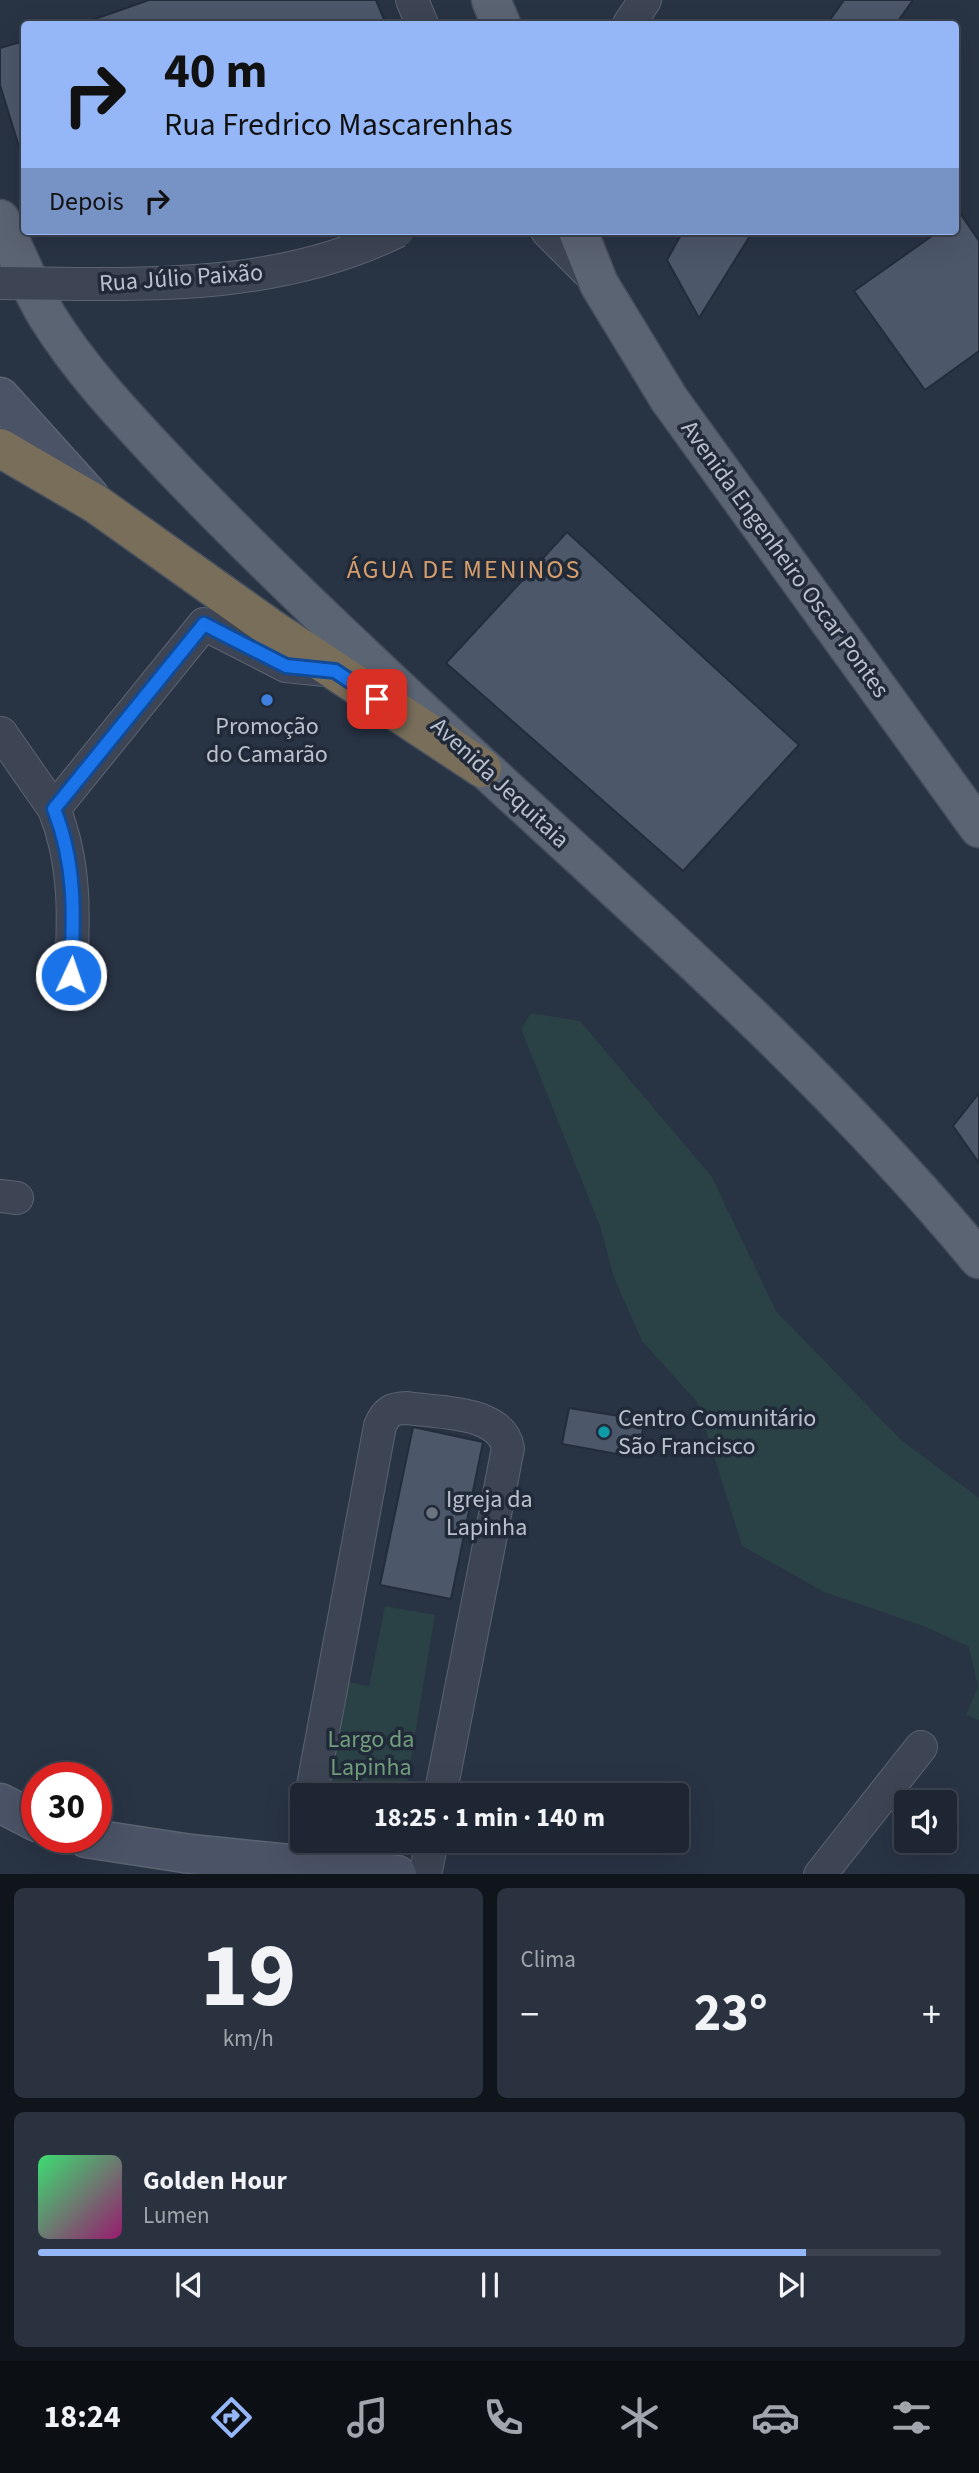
<!DOCTYPE html>
<html lang="pt">
<head>
<meta charset="utf-8">
<style>
	body { margin:0; font-family:"Source Sans 3",sans-serif; background:#2b323f; color:#f1f3f6; height:100vh; display:flex; flex-direction:column; font-size:26px; white-space:nowrap }
	* { box-sizing:border-box; margin:0 }
	p { font-size:23px; color:#a1a5ac }
	.icon { flex:none; width:38px; height:38px; fill:none; stroke:currentColor; stroke-width:2; stroke-linecap:round; stroke-linejoin:round }
	.map { position:relative; height:1874px; overflow:hidden }
	.drawer { display:flex; flex-direction:column; gap:14px; padding:14px; background:#10151c; flex:1 }
	.drawer>* { flex:none }
	.top-card { position:absolute; left:21px; top:21px; width:938px; height:214px; border-radius:7px; box-shadow:0 7px 28px #0002,0 0 0 2px #3c434e; background:#95b7f7; color:#111; overflow:hidden }
	.tools { position:absolute; left:894px; top:1790px; display:grid; gap:14px }
	.tools a { display:grid; place-items:center; width:63px; height:63px; border-radius:7px; background:#1e2633; box-shadow:0 7px 28px #0002,0 0 0 2px #3c434e; font-size:35px }
	.speed { position:absolute; left:21px; top:1762px; display:flex; gap:14px; font-size:35px; font-weight:700; text-align:center }
	.speed>* { display:grid; place-content:center; width:91px; height:91px; border-radius:50%; background:#1e2633; box-shadow:0 7px 28px #0002,0 0 0 2px #3c434e; line-height:1 }
	.speed .limit { border:10px solid #d22; background:#fff; color:#111 }
	.pin { position:absolute; display:grid; place-items:center; width:60px; height:60px; color:#fff; margin:-30px; border-radius:14px; box-shadow:0 4px 10px #0006 }
	.me { position:absolute; width:77px; margin:-38px; rotate:3deg; stroke-linejoin:round; filter:drop-shadow(0 0 5px #0008) }
	.turn { display:flex; align-items:center; gap:24px; height:147px; padding:0 28px; font-size:32px }
	.turn .icon { width:91px; height:91px; stroke-width:2.5 }
	.turn b { display:block; font-size:49px; line-height:60px }
	.then { display:flex; align-items:center; height:66px; padding:0 28px; background:#0003; gap:14px; font-size:26px }
	.big { font-size:52px; font-weight:700; line-height:1.1 }
	.drawer .widget { flex:1; display:flex; flex-direction:column; justify-content:center; gap:10px; min-width:0; padding:0 24px; border-radius:10px; background:#2b323f }
	.drawer .dial { align-items:center; gap:0 }
	.dial b { font-size:91px; line-height:1 }
	.song { display:flex; align-items:center; gap:21px }
	.cover { width:84px; height:84px; border-radius:10px; background:linear-gradient(135deg,hsl(140 70% 55%),hsl(320 70% 35%)) }
	.played { height:7px; border-radius:4px; background:linear-gradient(90deg,#95b7f7 85%,#3c434e 85%) }
	.keys { display:flex; justify-content:space-around; direction:ltr }
	.heat { display:flex; justify-content:space-between; align-items:center; font-size:38px; direction:ltr }
	.drawer .tiles { flex:1; display:grid; gap:14px; grid-template-columns:1fr 1fr }
	.widget:last-child { grid-column:span 2 }
	.trip { position:absolute; left:290px; top:1783px; width:399px; height:70px; border-radius:7px; background:#1e2633; box-shadow:0 7px 28px #0002,0 0 0 2px #3c434e; font-weight:700; line-height:70px; text-align:center }
	.menu { display:flex; height:112px; justify-content:space-around; align-items:center; background:#0c0f14; color:#a1a5ac }
	.menu .icon { width:49px; height:49px }
	.menu .on { color:#95b7f7 }
	.menu b { font-size:32px; color:#f1f3f6 }
	.map>svg:first-child { display:block }
	.green { fill:#2a4145 }
	.building { fill:#4c576a; stroke:#232c3b; stroke-width:2 }
	.lines { fill:none; stroke-linecap:round; stroke-linejoin:round }
	.street-casing { stroke:#5b6371; stroke-width:34 }
	.secondary-casing { stroke:#5b6371; stroke-width:41 }
	.primary-casing { stroke:#464e5d; stroke-width:41 }
	.highway-casing { stroke:#47505e; stroke-width:41 }
	.street { stroke:#3d4554; stroke-width:32 }
	.secondary { stroke:#4b5467; stroke-width:38 }
	.primary { stroke:#5b6473; stroke-width:38 }
	.highway { stroke:#796e5a; stroke-width:38 }
	.street-bridge-casing { stroke:#5b6371; stroke-width:34; stroke-linecap:butt }
	.street-bridge { stroke:#3d4554; stroke-width:32 }
	.route-casing { stroke:#114b97; stroke-width:18 }
	.route { stroke:#1a73e8; stroke-width:12 }
	.shop-dot { fill:#3f7fe0; stroke:#212a39; stroke-width:2.5 }
	.culture-dot { fill:#0f9aa8; stroke:#212a39; stroke-width:2.5 }
	.worship-dot { fill:#6b7280; stroke:#212a39; stroke-width:2.5 }
	.labels { text-anchor:middle; dominant-baseline:central; stroke-width:7; stroke-linejoin:round; paint-order:stroke }
	.street-label { font-size:24px; fill:#bac1cd; stroke:#212a39 }
	.poi-label { font-size:24px; fill:#bac1cd; stroke:#212a39; text-anchor:start }
	.park-label { font-size:24px; fill:#729e7d; stroke:#212a39 }
	.neighbourhood-label { font-size:26px; letter-spacing:2px; fill:#d69e6c; stroke:#212a39 }
</style>
</head>
<body>
<div class="map">
<svg width="979" height="1875" viewBox="0 0 979 1875">
	<rect width="100%" height="100%" fill="#283344"/>
	<path class="green" d="M531 1013 580 1021 712 1177 776 1311 900 1439 979 1498V1720L966 1715 978 1687 969 1647 926 1627 824 1592 742 1546 697 1402 642 1341 614 1278 600 1226 521 1029Z
		M385 1606 435 1615 405 1795 322 1796 343 1681 369 1686Z"/>
	<path class="building" d="M149 0H376L386 24H90L89 21Z
		M844 0H913L896 24H827Z
		M24 41V147H19L0 85V48Z
		M956 207 979 241V351L925 390 854 291 939 231H956Z
		M683 231H753L699 318 667 260Z
		M567 532 799 745 683 871 446 663Z
		M979 1093V1163L953 1126Z
		M569 1408 644 1420 639 1458 562 1444Z
		M413 1427 483 1442 451 1599 380 1585Z"/>
	<g class="lines">
		<defs>
			<path id="street" d="M412 0 422 24
				M629 24 645 0
				M547 231 594 278
				M1 733 54 809
				M71 975C74 917 76 863 54 809L204 624 286 666 335 671
				M0 1196 17 1198
				M311 1796 380 1426C386 1412 392 1408 407 1408 438 1413 501 1410 508 1448L440 1796
				M425 1875 432 1841
				M820 1875 921 1747"/>
			<path id="secondary" d="M0 397 90 497
				M0 1803 37 1822
				M86 1838 191 1854 397 1875"/>
			<path id="primary" d="M491 0 501 24
				M0 219C16 251 29 286 47 316 81 371 127 419 171 466 236 534 303 599 371 663 577 859 797 1040 979 1259
				M578 231 599 284 669 399 979 828"/>
			<path id="highway" d="M0 448 96 504 269 627 482 768"/>
		</defs>
		<use href="#street" class="street-casing"/>
		<use href="#secondary" class="secondary-casing"/>
		<use href="#primary" class="primary-casing"/>
		<use href="#highway" class="highway-casing"/>
		<use href="#street" class="street"/>
		<use href="#secondary" class="secondary"/>
		<use href="#primary" class="primary"/>
		<use href="#highway" class="highway"/>
		<defs>
			<path id="street-bridge" d="M0 283C136 284 272 293 398 231"/>
		</defs>
		<use href="#street-bridge" class="street-bridge-casing"/>
		<use href="#street-bridge" class="street-bridge"/>
	</g>
	<g class="lines">
		<defs>
			<path id="route" d="M71 975C74 917 76 864 54 809L204 624 286 666 335 671 377 699"/>
		</defs>
		<use href="#route" class="route-casing"/>
		<use href="#route" class="route"/>
	</g>
	<circle class="shop-dot" cx="267" cy="700" r="7"/>
	<circle class="culture-dot" cx="604" cy="1432" r="7"/>
	<circle class="worship-dot" cx="432" cy="1513" r="7"/>
	<g class="labels">
		<g class="street-label">
			<text transform="translate(181 278) rotate(-4)">Rua Júlio Paixão</text>
			<text transform="translate(785 559) rotate(54)">Avenida Engenheiro Oscar Pontes</text>
			<text transform="translate(500 783) rotate(43)">Avenida Jequitaia</text>
		</g>
		<g class="poi-label">
			<text x="267" y="726" text-anchor="middle">Promoção<tspan x="267" dy="28">do Camarão</tspan></text>
			<text x="618" y="1418">Centro Comunitário<tspan x="618" dy="28">São Francisco</tspan></text>
			<text x="446" y="1499">Igreja da<tspan x="446" dy="28">Lapinha</tspan></text>
		</g>
		<g class="park-label">
			<text x="371" y="1739">Largo da<tspan x="371" dy="28">Lapinha</tspan></text>
		</g>
		<g class="neighbourhood-label">
			<text x="464" y="569">ÁGUA DE MENINOS</text>
		</g>
	</g>
</svg>
<div class="tools">
<a><svg class="icon" aria-label="sound" viewBox="0 0 24 24"><path d="M4 9h4l5-4v14l-5-4H4zM17 9q2 3 0 6"/></svg></a>
</div>
<div class="speed"><div class="limit">30</div></div>
<div class="pin" style="left:377px;top:699px;background:#d93025"><svg class="icon" aria-label="arrive" viewBox="0 0 24 24"><path d="M6 21V4h12l-3 4 3 4H6"/></svg></div>
<svg class="me" style="left:71px;top:975px" viewBox="-20 -20 40 40"><circle r="17" fill="#1a73e8" stroke="#fff" stroke-width="3"/><path d="M0-11L8 9 0 5-8 9z" fill="#fff"/></svg>
<div class="trip">18:25 · 1 min · 140 m</div>
<div class="top-card">
<div class="turn"><svg class="icon" aria-label="right" viewBox="0 0 24 24"><path d="M7 20v-9h11M14 6l5 5-5 5"/></svg><div><b>40 m</b>Rua Fredrico Mascarenhas</div></div>
<div class="then">Depois<svg class="icon" aria-label="right" viewBox="0 0 24 24"><path d="M7 20v-9h11M14 6l5 5-5 5"/></svg></div>
</div>
</div>
<section class="drawer">
<div class="tiles">
<div class="widget dial"><b>19</b><p>km/h</p></div>
<div class="widget"><p>Clima</p>
<div class="heat"><a>−</a><b class="big">23°</b><a>+</a></div>
</div>
<div class="widget">
<div class="song"><i class="cover"></i><div><b>Golden Hour</b><p>Lumen</p></div></div>
<div class="played"></div>
<div class="keys"><svg class="icon" aria-label="previous" viewBox="0 0 24 24"><path d="M18 5L8 12l10 7zM5 5v14"/></svg><svg class="icon" aria-label="pause" viewBox="0 0 24 24"><path d="M8 5v14M16 5v14"/></svg><svg class="icon" aria-label="next" viewBox="0 0 24 24"><path d="M6 5l10 7-10 7zM19 5v14"/></svg></div>
</div>
</div>
</section>
<nav class="menu">
<b>18:24</b>
<svg class="icon on" aria-label="directions" viewBox="0 0 24 24"><path d="M12 3l9 9-9 9-9-9zM9 14v-3h6M13 9l2 2-2 2"/></svg>
<svg class="icon" aria-label="music" viewBox="0 0 24 24"><path d="M9 18V5l10-2v13"/><circle cx="6" cy="18" r="3"/><circle cx="16" cy="16" r="3"/></svg>
<svg class="icon" aria-label="phone" viewBox="0 0 24 24"><path d="M5 4h4l2 5-3 2q2 4 5 5l2-3 5 2v4C11 20 4 13 5 4z"/></svg>
<svg class="icon" aria-label="climate" viewBox="0 0 24 24"><path d="M12 3v18M4 7l16 10M4 17L20 7"/></svg>
<svg class="icon" aria-label="car" viewBox="0 0 24 24"><path d="M5 17H2v-5l4-1 3-4h7l3 4 3 1v5h-3M9 17h6M6 11h13"/><circle cx="7" cy="17" r="2"/><circle cx="17" cy="17" r="2"/></svg>
<svg class="icon" aria-label="filters" viewBox="0 0 24 24"><path d="M4 7h16M4 17h16"/><circle cx="9" cy="7" r="2"/><circle cx="15" cy="17" r="2"/></svg>
</nav>
</body>
</html>
